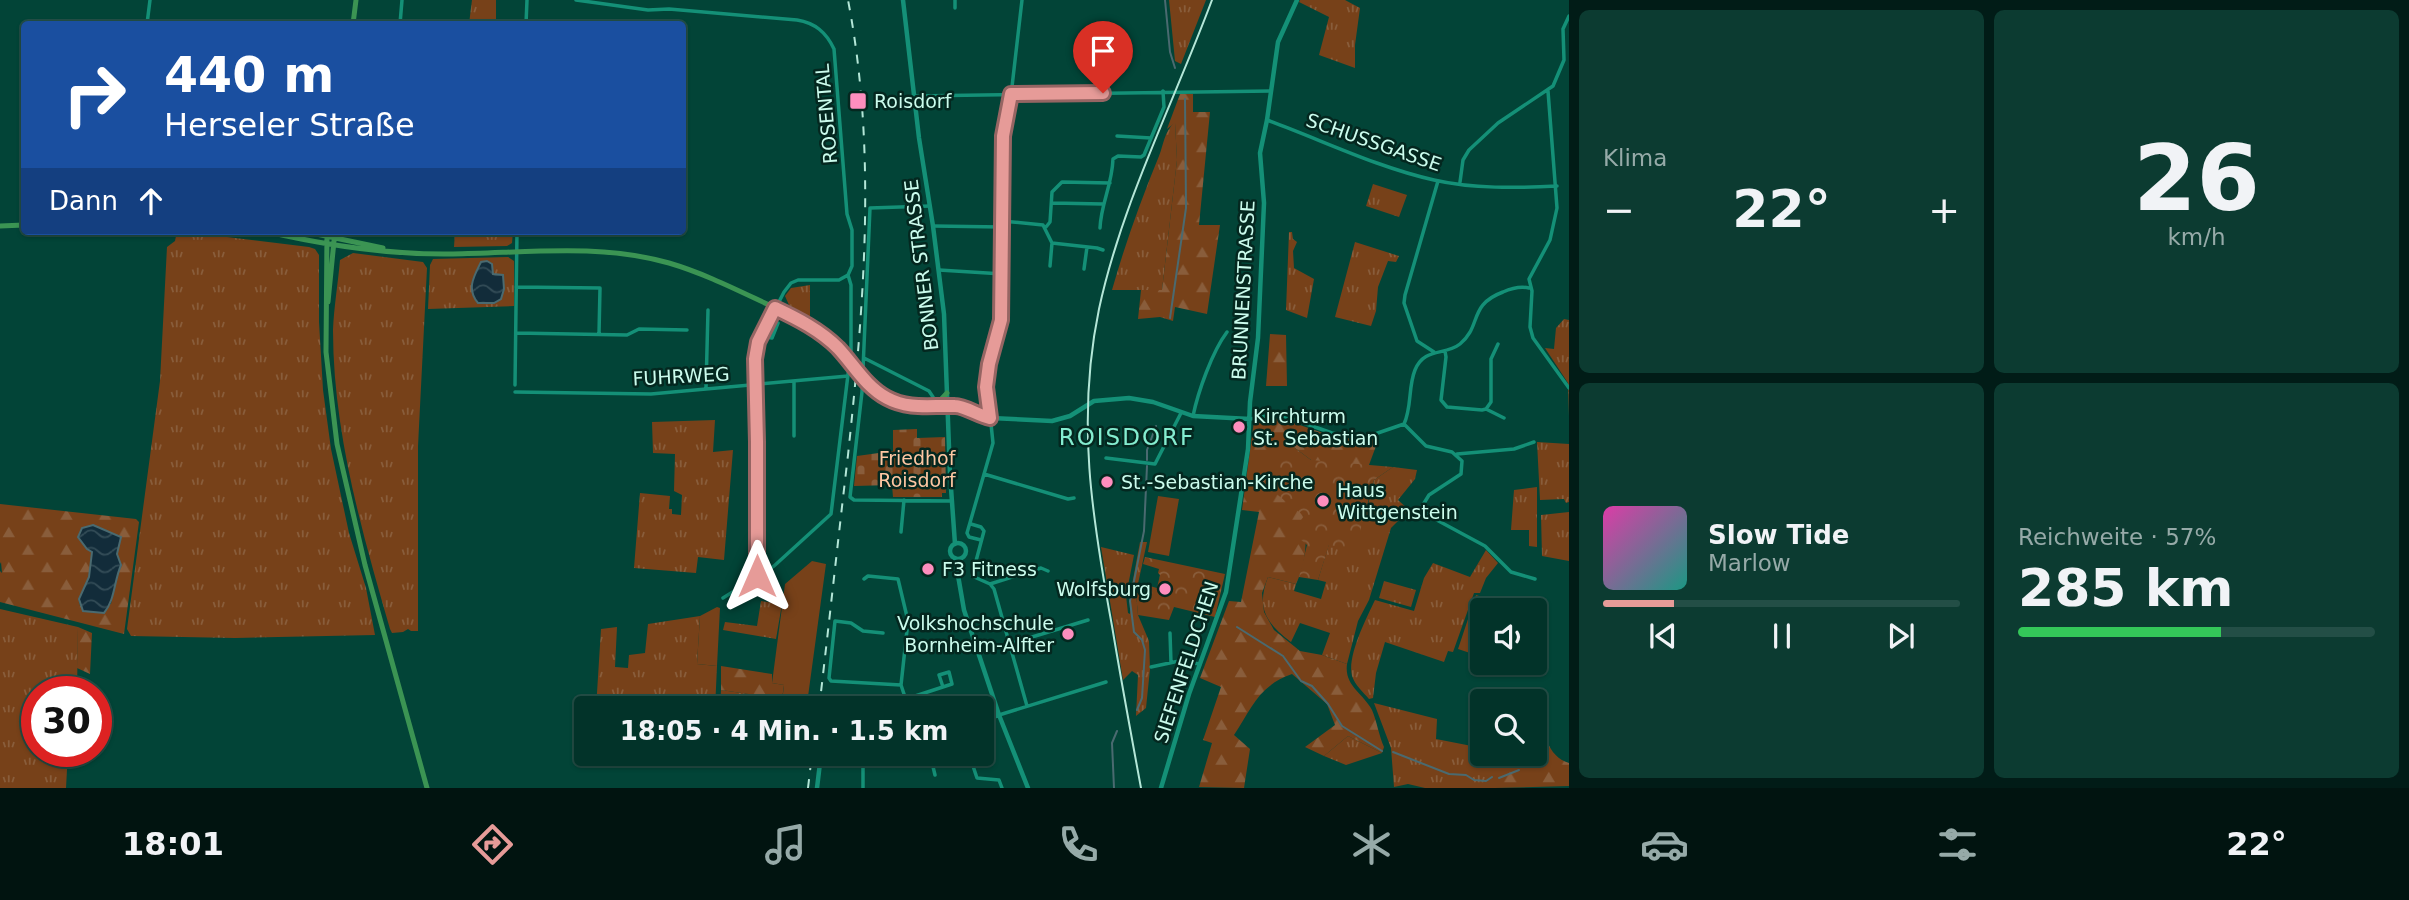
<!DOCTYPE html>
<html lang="de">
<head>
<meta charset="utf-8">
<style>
	body { margin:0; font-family:"DejaVu Sans",sans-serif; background:#0c3b31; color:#f1f3f6; height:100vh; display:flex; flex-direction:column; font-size:26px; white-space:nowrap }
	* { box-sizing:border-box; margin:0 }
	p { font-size:23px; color:#96aaa8 }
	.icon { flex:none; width:38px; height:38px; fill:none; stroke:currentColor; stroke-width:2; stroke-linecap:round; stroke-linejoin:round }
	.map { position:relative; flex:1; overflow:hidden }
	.drawer { display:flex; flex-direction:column; gap:10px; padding:10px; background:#011c17; width:840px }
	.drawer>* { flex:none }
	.top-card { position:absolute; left:21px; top:21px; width:665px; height:214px; border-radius:7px; box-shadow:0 2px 5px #0004,0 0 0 2px #234e46; background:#1a4fa0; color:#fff; overflow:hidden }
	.tools { position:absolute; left:1470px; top:598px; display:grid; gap:14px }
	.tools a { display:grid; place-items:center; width:77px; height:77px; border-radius:7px; background:#023329; box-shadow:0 2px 5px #0004,0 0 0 2px #234e46; font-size:35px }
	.speed { position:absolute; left:21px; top:676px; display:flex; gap:14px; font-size:35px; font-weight:700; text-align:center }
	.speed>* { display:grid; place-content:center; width:91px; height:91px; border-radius:50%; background:#023329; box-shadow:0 2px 5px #0004,0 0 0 2px #234e46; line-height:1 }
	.speed .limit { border:10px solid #d22; background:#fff; color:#111 }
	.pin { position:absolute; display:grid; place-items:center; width:60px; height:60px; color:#fff; margin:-72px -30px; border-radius:50% 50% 50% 0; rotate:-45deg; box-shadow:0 0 7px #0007 }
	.pin .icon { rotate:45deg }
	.me { position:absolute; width:77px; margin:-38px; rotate:0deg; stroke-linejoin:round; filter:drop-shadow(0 0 5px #0008) }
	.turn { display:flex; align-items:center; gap:24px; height:147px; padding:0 28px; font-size:32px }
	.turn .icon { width:91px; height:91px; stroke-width:2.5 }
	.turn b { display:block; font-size:49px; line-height:60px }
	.then { display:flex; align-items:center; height:66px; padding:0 28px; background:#0003; gap:14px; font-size:26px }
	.big { font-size:52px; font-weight:700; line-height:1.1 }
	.drawer .widget { flex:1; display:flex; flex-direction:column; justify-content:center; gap:10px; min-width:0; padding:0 24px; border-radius:10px; background:#0c3b31 }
	.drawer .dial { align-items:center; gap:0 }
	.dial b { font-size:91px; line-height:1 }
	.song { display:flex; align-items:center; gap:21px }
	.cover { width:84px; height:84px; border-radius:10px; background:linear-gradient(135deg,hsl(320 70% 55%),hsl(170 70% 35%)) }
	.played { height:7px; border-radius:4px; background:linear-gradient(90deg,#e69b98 20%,#234e46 20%) }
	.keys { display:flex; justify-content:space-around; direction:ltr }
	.heat { display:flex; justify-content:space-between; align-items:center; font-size:38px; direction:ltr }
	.charge { height:10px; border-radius:5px; background:linear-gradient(90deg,#34c759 57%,#234e46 0) }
	.drawer .tiles { flex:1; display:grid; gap:10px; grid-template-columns:repeat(2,1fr) }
	.trip { position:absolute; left:574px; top:696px; width:420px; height:70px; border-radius:7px; background:#023329; box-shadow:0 2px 5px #0004,0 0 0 2px #234e46; font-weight:700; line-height:70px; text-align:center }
	.menu { display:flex; height:112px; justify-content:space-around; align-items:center; background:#011410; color:#96aaa8 }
	.menu .icon { width:49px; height:49px }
	.menu .selected { color:#e69b98 }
	.menu b { font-size:32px; color:#f1f3f6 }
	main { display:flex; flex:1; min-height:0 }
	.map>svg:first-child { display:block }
	.grass { fill:url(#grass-tufts) }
	.forest { fill:url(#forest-firs); fill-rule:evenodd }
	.cemetery { fill:url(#cemetery-stones) }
	.park { fill:url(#park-crowns) }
	.garden { fill:#774119 }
	.water { fill:url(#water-waves); stroke:#4a6a70; stroke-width:2 }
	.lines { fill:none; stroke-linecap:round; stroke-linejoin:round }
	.stream { stroke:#4a6a70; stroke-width:2 }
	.minor { stroke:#149077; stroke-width:3.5 }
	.tertiary { stroke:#149077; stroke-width:4.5 }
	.secondary { stroke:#3b9453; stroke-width:5 }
	.tram { stroke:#b4e7d8; stroke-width:2 }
	.rail { stroke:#b4e7d8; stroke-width:2; stroke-dasharray:9 9; stroke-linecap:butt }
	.route-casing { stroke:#966563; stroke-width:18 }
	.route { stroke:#e69b98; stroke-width:12 }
	.poi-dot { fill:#fe8ebe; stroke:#04271f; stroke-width:2.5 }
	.labels { text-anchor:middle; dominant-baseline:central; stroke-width:5; stroke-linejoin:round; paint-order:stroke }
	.poi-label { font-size:19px; fill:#cbfced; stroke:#04271f; text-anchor:start }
	.street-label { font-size:19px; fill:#cbfced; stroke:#04271f }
	.park-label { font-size:19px; fill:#ffc7a3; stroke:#04271f }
	.quarter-label { font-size:23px; letter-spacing:2px; fill:#84edd0; stroke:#04271f }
</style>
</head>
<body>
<main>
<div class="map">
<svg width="1569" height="788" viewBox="0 0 1569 788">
	<defs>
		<pattern id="grass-tufts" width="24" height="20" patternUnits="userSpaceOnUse" patternTransform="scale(1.75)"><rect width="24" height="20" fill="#774119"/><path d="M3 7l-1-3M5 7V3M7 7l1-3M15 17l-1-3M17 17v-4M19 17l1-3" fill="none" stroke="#895d3b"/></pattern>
		<pattern id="forest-firs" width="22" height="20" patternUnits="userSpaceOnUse" patternTransform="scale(1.75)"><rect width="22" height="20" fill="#774119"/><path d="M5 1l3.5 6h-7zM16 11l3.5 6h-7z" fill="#895d3b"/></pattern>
		<pattern id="cemetery-stones" width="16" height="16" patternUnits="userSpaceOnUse" patternTransform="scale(1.75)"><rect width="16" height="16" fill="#774119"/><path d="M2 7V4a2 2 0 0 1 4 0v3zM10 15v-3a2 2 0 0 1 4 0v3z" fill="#895d3b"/></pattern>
		<pattern id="park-crowns" width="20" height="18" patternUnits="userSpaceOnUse" patternTransform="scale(1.75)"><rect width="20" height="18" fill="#774119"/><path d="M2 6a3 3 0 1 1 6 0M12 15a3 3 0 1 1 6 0" fill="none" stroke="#895d3b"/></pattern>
		<pattern id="water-waves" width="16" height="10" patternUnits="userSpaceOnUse" patternTransform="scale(1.75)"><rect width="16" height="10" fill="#122c3a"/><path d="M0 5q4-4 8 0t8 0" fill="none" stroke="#334c57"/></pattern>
	</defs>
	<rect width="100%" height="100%" fill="#024437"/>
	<path class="grass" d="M472 0H496V24H469Z
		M1169 0H1206L1181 64 1175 61Z
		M1300 0H1345L1360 8 1355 45V68L1319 55 1329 17 1299 2Z
		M1175 122 1177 160 1162 290H1112C1125 244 1141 200 1159 156 1164 143 1164 132 1175 122Z
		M1373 184 1407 195 1399 217 1366 206Z
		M177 231 309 247 315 249 319 255V322L323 390 331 449 349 533 366 588 375 635 235 638 131 636 127 629 160 381 167 247 175 241Z
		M455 231H513L512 243 507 246 454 247Z
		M1289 232H1292L1293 239 1297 242 1293 251 1294 268 1314 279 1307 318 1286 310Z
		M1355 242 1399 256 1396 262 1388 261 1378 287 1376 311 1371 326 1335 317Z
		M353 253 423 262 427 268 418 446V631H411L408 629 403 632 392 633 390 629C362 532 333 432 333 330 334 307 338 283 340 260Z
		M508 257 514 261V306L428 309 430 265 433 259Z
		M810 285V317L789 305 785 296 791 288Z
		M1564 319 1569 320V416L1568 383 1545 348 1554 349 1556 328Z
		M715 420 713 452 733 450 724 560 698 557 696 573 634 568 640 493 670 496 669 509H672V514L681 515 682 495 674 491 675 454 653 453 652 422Z
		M1537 442 1569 444V502L1566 503 1564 499 1540 500Z
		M1393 467 1417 470 1415 479 1398 500 1409 510 1391 528 1369 600 1358 621 1347 664 1322 655 1330 633 1300 623 1291 642C1266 623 1256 608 1268 577L1296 584 1294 591 1321 599 1326 582 1318 580 1329 544 1368 505 1374 480Z
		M1537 487V547L1529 546V530H1511L1514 490Z
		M1569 512V561L1542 556 1541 515Z
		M1140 542H1147L1136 593 1138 615 1149 641 1150 669 1146 708 1136 716 1138 675 1132 671 1123 680 1101 547 1134 555 1126 596 1128 613 1130 614 1132 585Z
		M1486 550 1498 563 1486 578 1480 593H1474L1453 652 1448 651 1444 662 1385 642 1376 673 1373 698 1369 699C1363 692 1355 685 1352 676 1347 656 1366 619 1375 600L1414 611 1424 578 1433 563 1470 577Z
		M1384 581 1416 590 1411 607 1379 598Z
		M761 601 782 604 776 639 723 630 725 622 757 626Z
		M0 609 78 627 77 691H37V751H68L66 788H0Z
		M700 616 697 664 717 666 715 709H596L601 629 617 627 615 667 628 668 629 655 645 653 648 624Z
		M721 690 782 699V702L807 704V709H720Z
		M1374 703 1437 719 1436 739 1482 748V754H1494V788H1425L1408 784 1394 787 1391 748Z
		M1348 736 1382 753 1346 765 1324 756Z"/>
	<path class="forest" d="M1180 94H1193V112H1210L1199 225H1220L1207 314 1175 307 1173 321 1160 317 1138 319 1141 290H1162L1177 160 1175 123 1167 129Z
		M1270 334 1286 335 1287 386H1266Z
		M1280 418C1313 429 1343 444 1379 438L1366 473 1355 550 1311 460 1287 442C1297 488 1318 539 1296 584L1268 577 1262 593 1264 612 1274 630 1300 651 1322 655 1347 664C1344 686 1363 693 1372 710 1377 722 1379 736 1384 747L1382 753 1348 736 1324 756 1305 747 1335 725 1327 704 1292 674C1258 686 1252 708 1234 735L1250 749 1244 788 1199 787 1212 743 1203 740 1221 687 1200 678 1229 601 1241 602 1259 512 1242 510 1254 421Z
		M0 504 136 519 139 522 124 634 0 602V571L2 573 1 562 0 564ZM121 537 117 554 121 565 116 575 111 604 80 606 79 599 89 577 92 552Z
		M78 627 92 633 90 674 77 668Z
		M721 666 772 674V683L784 685 782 699 721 690Z
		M1536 710C1543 729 1547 757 1569 763V786L1494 788V754H1535Z"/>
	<path class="cemetery" d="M917 429V438L945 437 946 493H942V497H893L892 485 854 486 857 456 893 451V430Z"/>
	<path class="park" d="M1287 442 1311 460 1393 467 1374 480 1355 550 1329 545 1318 580 1299 577 1307 545 1292 532 1304 516 1258 479Z
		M1145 557 1225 574 1215 617 1174 607 1169 620 1138 615 1136 593 1145 592 1146 585 1157 588 1160 575 1158 573 1159 569 1143 564Z"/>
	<path class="garden" d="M1158 496 1179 499 1169 556 1148 552Z
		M812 561 826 564 807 704 782 702 784 685 772 683 785 584Z
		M1476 595 1513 607 1511 611H1482V657L1458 649Z
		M717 607 720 608 717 666 697 664 700 616Z"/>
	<path class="water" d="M487 261 492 264 493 274 503 275 504 289 501 299 494 303H478C466 289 474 276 481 262Z
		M93 525 121 537 117 554 121 565C114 581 115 600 104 613L83 611 79 599 89 577 92 552 87 549 78 537 82 528Z"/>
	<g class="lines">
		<path class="stream" d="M1165 0 1170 52 1175 68
			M1170 318 1186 208 1185 99
			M1147 460V450L1156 426
			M1237 627 1283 656 1301 681 1312 686 1328 704 1342 726 1382 751
			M1137 710 1142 698 1145 650 1142 640 1134 632 1130 601 1144 531 1147 466
			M1393 752 1449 774 1466 775 1474 780 1486 781 1492 777
			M1499 778 1519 770
			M1114 788 1112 743 1117 731"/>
		<path class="minor" d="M576 0 648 10 669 9 797 20C815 23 826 32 834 49L847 214 852 230V266L848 275 839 280H798L791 283 784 292 756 347 757 576
			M955 0V8
			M147 24 150 0
			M400 24 402 0
			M526 24 527 0
			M1548 91 1557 208 1550 240 1529 279 1532 291 1530 327 1533 338 1569 388
			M914 96 1271 91
			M1267 120C1322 140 1376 167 1434 180 1473 189 1517 188 1557 186
			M1117 136 1151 138
			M1460 182 1463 160 1469 150 1498 123 1553 86 1564 60 1563 29 1569 16
			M1052 203 1103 204
			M930 206 870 208 862 392 850 497 854 500 952 501
			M1002 221 1043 225 1052 243 1097 248 1103 250
			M933 226 1002 227
			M1046 227 1050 222 1052 192 1062 182 1110 183
			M1100 228C1101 203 1112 186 1113 159L1118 156 1141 157 1144 155 1164 107 1163 91
			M1050 266 1052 243
			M1084 269 1087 247
			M939 270 1003 274
			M516 287 600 288 599 334
			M516 333 627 335 639 329 687 330
			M761 336 772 338 778 323
			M1445 351 1446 357 1441 400 1447 407 1482 410 1486 409 1491 402V359L1498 344
			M1434 352 1417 341 1404 303 1405 295 1438 181
			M864 358 929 391 933 397
			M794 382V436
			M515 385 517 231
			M706 388 708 310
			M515 392 651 394 848 376
			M1486 409 1504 418
			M1193 416C1198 392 1212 352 1227 332
			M1250 419 1278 414 1332 433 1352 436 1372 435 1404 424
			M1404 424 1426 446 1452 452 1462 461 1461 474 1429 495 1421 508 1433 518 1485 546 1511 572 1535 579
			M1404 424C1412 407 1408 387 1415 370 1424 347 1445 356 1460 344 1482 326 1468 305 1503 292 1512 288 1520 286 1529 288
			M1457 454 1514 449 1534 442
			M1106 458 1155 464 1181 413
			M984 474 1068 499 1074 498
			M971 524 981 527 984 531 972 576 990 584 994 589 1027 706
			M901 532 904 500
			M981 540 969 537 967 533 993 443 986 376 1001 320 1003 136 1010 104 1022 0
			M864 579 868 576 898 579 908 621 901 685 909 709
			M990 584 1041 568 1048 571
			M723 598 774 566 831 514 851 350V285L848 275
			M883 633 863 631 851 623 835 621 829 678 831 681 901 685
			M1170 633 1171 663
			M1009 644 1088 620
			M1151 667 1179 661 1200 664
			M906 699 952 684 949 672 939 675 943 687
			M999 715 1106 682
			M863 754V788
			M930 754 935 775
			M969 754 977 778 999 780 1002 788"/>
		<path class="tertiary" d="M903 0 919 138 933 226 944 314 950 474 955 544
			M948 407H962L976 415 991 418 1052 421 1070 416 1094 401 1129 398 1153 402 1193 416 1250 419
			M950 551a8 8 0 1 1 16 0a8 8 0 1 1-16 0Z
			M955 558 964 610 999 715 1028 788
			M982 720 999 715
			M817 788 820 763 824 754
			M1161 788 1189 694 1226 592 1248 449 1250 402 1258 338 1264 203 1260 153 1267 120 1278 42 1297 0"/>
		<path class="secondary" d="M353 24 356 0
			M0 226 24 225
			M264 231C324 245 391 255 453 254 525 253 599 243 669 263 703 273 735 289 767 304 783 312 800 318 814 328 874 368 858 410 948 407
			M302 231 383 248
			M327 231 326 352 337 444 365 565 427 788
			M328 302 335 231
			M934 407 947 393"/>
		<path class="tram" d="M1141 788C1131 734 1121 680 1112 626 1092 518 1076 419 1099 309 1122 202 1174 102 1212 0"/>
		<path class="rail" d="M819 709C829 624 838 540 848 455 864 304 877 150 848 0
			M808 788 812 754"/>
	</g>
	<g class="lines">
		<defs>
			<path id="route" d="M757 576V442L755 359 758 342 775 308C798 319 820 330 838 348 854 365 866 387 887 398 909 410 931 405 955 406 965 406 979 416 990 418L986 387 989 364 1001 320 1003 136 1011 94 1103 93"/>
		</defs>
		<use href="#route" class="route-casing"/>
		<use href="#route" class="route"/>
	</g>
	<g class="poi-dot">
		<rect x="849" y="92" width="18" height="18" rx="3.5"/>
		<circle cx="1239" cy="427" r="7"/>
		<circle cx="1107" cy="482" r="7"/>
		<circle cx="1323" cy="501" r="7"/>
		<circle cx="928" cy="569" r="7"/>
		<circle cx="1165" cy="589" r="7"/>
		<circle cx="1068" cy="634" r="7"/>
	</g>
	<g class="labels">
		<g class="poi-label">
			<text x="874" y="101">Roisdorf</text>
			<text x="1253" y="416">Kirchturm<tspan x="1253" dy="22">St. Sebastian</tspan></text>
			<text x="1121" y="482">St.-Sebastian-Kirche</text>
			<text x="1337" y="490">Haus<tspan x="1337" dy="22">Wittgenstein</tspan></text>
			<text x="942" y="569">F3 Fitness</text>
			<text x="1151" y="589" text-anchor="end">Wolfsburg</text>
			<text x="1054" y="623" text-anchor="end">Volkshochschule<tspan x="1054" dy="22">Bornheim-Alfter</tspan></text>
		</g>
		<g class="street-label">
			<text transform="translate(826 114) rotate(-95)">ROSENTAL</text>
			<text transform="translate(1374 142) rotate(19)">SCHUSSGASSE</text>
			<text transform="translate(921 265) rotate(-97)">BONNER STRASSE</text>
			<text transform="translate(1243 290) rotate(-87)">BRUNNENSTRASSE</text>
			<text transform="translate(681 376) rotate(-3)">FUHRWEG</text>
			<text transform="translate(1186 662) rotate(-72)">SIEFENFELDCHEN</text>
		</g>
		<g class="park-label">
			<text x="917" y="458">Friedhof<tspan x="917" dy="22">Roisdorf</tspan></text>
		</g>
		<g class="quarter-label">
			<text x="1127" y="437">ROISDORF</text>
		</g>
	</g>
</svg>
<div class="tools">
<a><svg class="icon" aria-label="sound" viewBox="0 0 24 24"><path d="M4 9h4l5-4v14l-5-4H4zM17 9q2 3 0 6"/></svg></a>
<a><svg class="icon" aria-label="search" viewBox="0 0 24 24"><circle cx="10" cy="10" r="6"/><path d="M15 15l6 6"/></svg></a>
</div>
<div class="speed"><div class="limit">30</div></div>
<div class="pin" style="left:1103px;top:93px;background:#d93025"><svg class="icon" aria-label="arrive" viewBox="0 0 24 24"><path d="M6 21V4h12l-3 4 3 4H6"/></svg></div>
<svg class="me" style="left:757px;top:576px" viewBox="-20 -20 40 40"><path d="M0-17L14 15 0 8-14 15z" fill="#e69b98" stroke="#fff" stroke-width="4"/></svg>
<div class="trip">18:05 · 4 Min. · 1.5 km</div>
<div class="top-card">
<div class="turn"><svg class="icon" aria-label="right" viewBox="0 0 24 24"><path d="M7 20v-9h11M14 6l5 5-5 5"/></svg><div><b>440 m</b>Herseler Straße</div></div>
<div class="then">Dann<svg class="icon" aria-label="ahead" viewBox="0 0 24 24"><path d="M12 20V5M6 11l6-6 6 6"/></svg></div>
</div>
</div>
<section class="drawer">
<div class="tiles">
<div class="widget"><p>Klima</p>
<div class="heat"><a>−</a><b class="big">22°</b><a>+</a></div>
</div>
<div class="widget dial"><b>26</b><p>km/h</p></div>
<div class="widget">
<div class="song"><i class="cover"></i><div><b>Slow Tide</b><p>Marlow</p></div></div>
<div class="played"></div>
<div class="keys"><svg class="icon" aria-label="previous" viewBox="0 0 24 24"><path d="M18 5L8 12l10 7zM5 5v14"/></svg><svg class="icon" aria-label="pause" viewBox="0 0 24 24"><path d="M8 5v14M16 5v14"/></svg><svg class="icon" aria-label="next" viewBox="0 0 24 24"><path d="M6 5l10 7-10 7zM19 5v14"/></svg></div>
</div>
<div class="widget"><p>Reichweite · 57%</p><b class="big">285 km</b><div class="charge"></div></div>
</div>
</section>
</main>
<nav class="menu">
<b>18:01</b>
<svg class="icon selected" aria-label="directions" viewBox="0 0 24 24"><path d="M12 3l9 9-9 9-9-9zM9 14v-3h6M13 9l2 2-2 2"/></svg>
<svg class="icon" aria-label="music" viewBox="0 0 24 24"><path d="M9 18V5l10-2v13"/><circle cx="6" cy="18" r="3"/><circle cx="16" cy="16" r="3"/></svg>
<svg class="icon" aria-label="phone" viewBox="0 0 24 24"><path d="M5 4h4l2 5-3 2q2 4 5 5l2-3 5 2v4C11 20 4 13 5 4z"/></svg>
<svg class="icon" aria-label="climate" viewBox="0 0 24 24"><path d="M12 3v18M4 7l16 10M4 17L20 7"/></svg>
<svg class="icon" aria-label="car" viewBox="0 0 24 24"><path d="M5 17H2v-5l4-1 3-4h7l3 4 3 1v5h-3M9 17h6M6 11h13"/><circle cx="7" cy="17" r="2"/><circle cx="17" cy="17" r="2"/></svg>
<svg class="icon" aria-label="filters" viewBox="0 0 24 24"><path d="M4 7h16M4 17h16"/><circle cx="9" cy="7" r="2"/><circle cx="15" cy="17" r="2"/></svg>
<b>22°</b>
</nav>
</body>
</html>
